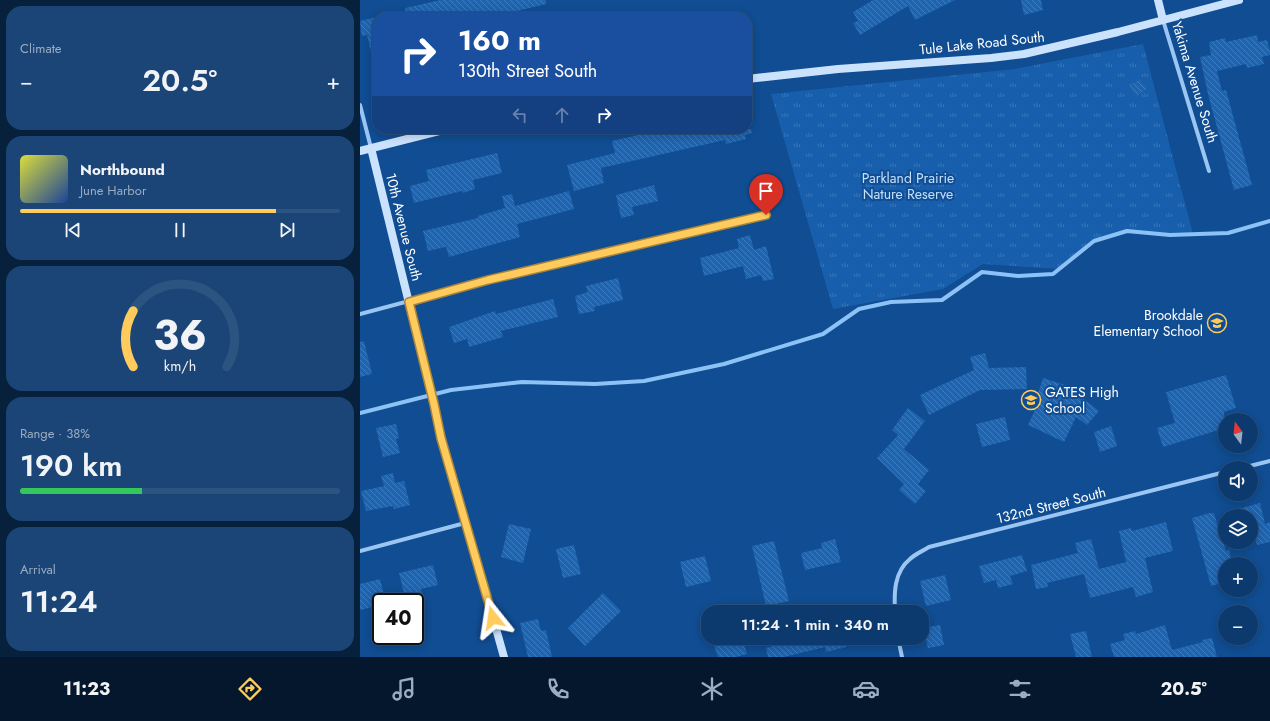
<!DOCTYPE html>
<html lang="en">
<head>
<meta charset="utf-8">
<style>
	body { margin:0; font-family:Jost,sans-serif; background:#1a4576; color:#f1f3f6; height:100vh; display:flex; flex-direction:column; font-size:15px; white-space:nowrap }
	* { box-sizing:border-box; margin:0 }
	p { font-size:13px; color:#9aadc2 }
	.icon { flex:none; width:22px; height:22px; fill:none; stroke:currentColor; stroke-width:2; stroke-linecap:round; stroke-linejoin:round }
	.map { position:relative; flex:1; overflow:hidden }
	.sheet { display:flex; flex-direction:column; gap:6px; padding:6px; background:#07203c; width:360px }
	.sheet>* { flex:none }
	.hud { position:absolute; left:12px; top:12px; width:380px; height:122px; border-radius:16px; box-shadow:0 2px 10px #0003,0 0 0 1px #2c5481; background:#1a4fa0; color:#fff; overflow:hidden }
	.needle { width:26px; rotate:345deg }
	.tools { position:absolute; left:858px; top:413px; display:grid; gap:8px }
	.tools a { display:grid; place-items:center; width:40px; height:40px; border-radius:50%; background:#0c3a6e; box-shadow:0 2px 10px #0003,0 0 0 1px #2c5481; font-size:20px }
	.speed { position:absolute; left:12px; top:593px; display:flex; gap:8px; font-size:20px; font-weight:700; text-align:center }
	.speed>* { display:grid; place-content:center; width:52px; height:52px; border-radius:50%; background:#0c3a6e; box-shadow:0 2px 10px #0003,0 0 0 1px #2c5481; line-height:1 }
	.speed .limit { border:2px solid #111; border-radius:6px; background:#fff; color:#111 }
	.pin { position:absolute; display:grid; place-items:center; width:34px; height:34px; color:#fff; margin:-41px -17px; border-radius:50% 50% 50% 0; rotate:-45deg; box-shadow:0 0 4px #0007 }
	.pin .icon { rotate:45deg }
	.me { position:absolute; width:44px; margin:-22px; rotate:345deg; stroke-linejoin:round; filter:drop-shadow(0 0 3px #0008) }
	.turn { display:flex; align-items:center; gap:14px; height:84px; padding:0 20px; font-size:18px }
	.turn .icon { width:52px; height:52px; stroke-width:2.5 }
	.turn b { display:block; font-size:28px; line-height:34px }
	.lanes { display:flex; align-items:center; height:38px; padding:0 20px; background:#0003; justify-content:center; gap:20px; direction:ltr }
	.lanes .off { opacity:.35 }
	.big { font-size:30px; font-weight:600; line-height:1.1 }
	.sheet .widget { flex:1; display:flex; flex-direction:column; justify-content:center; gap:6px; min-width:0; padding:0 14px; border-radius:16px; background:#1a4576 }
	.sheet .dial { align-items:center; gap:0 }
	.dial svg { height:104px; overflow:visible; fill:none; stroke:#2c5481; stroke-width:7; stroke-linecap:round; text-anchor:middle }
	.dial text { fill:#f1f3f6; stroke:none }
	.song { display:flex; align-items:center; gap:12px }
	.cover { width:48px; height:48px; border-radius:6px; background:linear-gradient(135deg,hsl(60 70% 55%),hsl(220 70% 35%)) }
	.played { height:4px; border-radius:2px; background:linear-gradient(90deg,#ffcb5d 80%,#2c5481 80%) }
	.keys { display:flex; justify-content:space-around; direction:ltr }
	.heat { display:flex; justify-content:space-between; align-items:center; font-size:22px; direction:ltr }
	.charge { height:6px; border-radius:3px; background:linear-gradient(90deg,#34c759 38%,#2c5481 0) }
	.trip { position:absolute; left:341px; top:605px; width:228px; height:40px; border-radius:16px; background:#0c3a6e; box-shadow:0 2px 10px #0003,0 0 0 1px #2c5481; font-weight:600; line-height:40px; text-align:center }
	.tab-bar { display:flex; height:64px; justify-content:space-around; align-items:center; background:#05172c; color:#9aadc2 }
	.tab-bar .icon { width:28px; height:28px }
	.tab-bar .current { color:#ffcb5d }
	.tab-bar b { font-size:18px; color:#f1f3f6 }
	main { display:flex; flex:1; min-height:0 }
	.map>svg:first-child { display:block }
	.park { fill:url(#park-tufts) }
	.lines { fill:none; stroke-linecap:round; stroke-linejoin:round }
	.stream { stroke:#8dc2f7; stroke-width:4 }
	.building { fill:url(#building-back-hatch) }
	.street { stroke:#9bc6f3; stroke-width:4 }
	.secondary { stroke:#cbe2fd; stroke-width:8 }
	.route-casing { stroke:#a6843c; stroke-width:10 }
	.route { stroke:#ffcb5d; stroke-width:7 }
	.labels { text-anchor:middle; dominant-baseline:central; stroke-width:4; stroke-linejoin:round; paint-order:stroke }
	.street-label { font-size:14px; fill:#fff; stroke:#104d92 }
	.park-label { font-size:14px; fill:#c3e0fe; stroke:#104d92 }
	.poi-label { font-size:14px; fill:#fff; stroke:#104d92; text-anchor:end }
</style>
</head>
<body>
<main>
<section class="sheet">
<div class="widget"><p>Climate</p>
<div class="heat"><a>−</a><b class="big">20.5°</b><a>+</a></div>
</div>
<div class="widget">
<div class="song"><i class="cover"></i><div><b>Northbound</b><p>June Harbor</p></div></div>
<div class="played"></div>
<div class="keys"><svg class="icon" aria-label="previous" viewBox="0 0 24 24"><path d="M18 5L8 12l10 7zM5 5v14"/></svg><svg class="icon" aria-label="pause" viewBox="0 0 24 24"><path d="M8 5v14M16 5v14"/></svg><svg class="icon" aria-label="next" viewBox="0 0 24 24"><path d="M6 5l10 7-10 7zM19 5v14"/></svg></div>
</div>
<div class="widget dial"><svg viewBox="0 0 100 80">
<path d="M14 69A42 42 0 1 1 86 69"/>
<path d="M14 69A42 42 0 0 1 14 26" stroke="#ffcb5d"/>
<text x="50" y="56" font-size="32" font-weight="700">36</text>
<text x="50" y="72" font-size="11">km/h</text>
</svg></div>
<div class="widget"><p>Range · 38%</p><b class="big">190 km</b><div class="charge"></div></div>
<div class="widget"><p>Arrival</p><b class="big">11:24</b></div>
</section>
<div class="map">
<svg width="910" height="657" viewBox="0 0 910 657">
	<defs>
		<pattern id="park-tufts" width="24" height="20" patternUnits="userSpaceOnUse"><rect width="24" height="20" fill="#175fac"/><path d="M3 7l-1-3M5 7V3M7 7l1-3M15 17l-1-3M17 17v-4M19 17l1-3" fill="none" stroke="#3a77b8"/></pattern>
		<pattern id="building-back-hatch" width="6" height="6" patternUnits="userSpaceOnUse"><rect width="6" height="6" fill="#1d64b1"/><path d="M-1 5l2 2M0 0l6 6M5-1l2 2" fill="none" stroke="#3f7bbd"/></pattern>
	</defs>
	<rect width="100%" height="100%" fill="#104d92"/>
	<path class="park" d="M783 44 833 234 810 235 767 231 734 241 700 269 623 264 583 289 473 309 411 94 655 69Z"/>
	<g class="lines">
		<path class="stream" d="M0 413 91 390 162 382 235 384 284 381 364 364 463 334 499 309 531 302 582 300 622 272 658 276 693 274 734 241 767 231 810 235 868 233 910 221"/>
	</g>
	<path class="building" d="M81 0H186V4L141 15 140 12 119 17H47L45 8Z
		M513 0H595L555 20 548 6 500 35 493 23 498 21 493 12Z
		M661 0H681L683 10 664 15Z
		M17 17V60H13L7 35 2 36 0 21Z
		M897 35 898 42 907 40 910 52V55L902 57 904 64 887 68 886 64 857 71 862 91 866 90 892 185 874 190 848 94 840 57 851 55 849 42 865 38 866 42Z
		M780 79 787 89 777 96 770 86Z
		M304 129H391L392 133 385 135 386 139 366 144 365 140 241 168 244 183 214 191 207 165 255 153 252 141Z
		M137 153 142 173 113 180 115 189 103 193 102 191 54 203 50 186 69 181 66 170Z
		M294 185 298 201 272 207 274 215 261 218 256 195Z
		M209 191 214 209 157 224 160 237 89 257 86 247 68 251 63 231 118 218V216L145 208 142 196 152 194 155 206Z
		M390 235 394 250 406 246 414 279 403 281 401 275 386 279 383 266 344 276 340 258 379 248 377 239Z
		M258 278 263 300 234 307 235 311 219 314 215 296 228 292 226 286Z
		M193 299 198 317 141 331 143 337 109 347 107 339 94 343 89 327 135 311 136 314Z
		M4 341 12 374 0 377V342Z
		M625 353 629 368 666 367 667 389 620 390 569 415 560 395 614 370 610 357Z
		M866 375 876 408 864 412 865 428 803 447 797 428 815 423 806 392Z
		M683 378 708 386 739 411 727 425 716 417 704 442 668 425 681 397 677 396Z
		M548 408 565 421 544 449 569 470 558 484 566 491 555 504 539 490 544 484 517 458 538 435 532 430Z
		M645 417 650 440 622 447 616 424Z
		M36 424 39 438 36 439 40 453 23 457 16 428Z
		M751 426 757 446 740 452 734 432Z
		M33 473 35 483 44 481 50 505 34 509 33 506 6 511 1 491 24 486 21 476Z
		M900 503 905 524 910 522V542L897 545 892 527H891V516H864V513Z
		M850 513H854L866 551 869 550 872 564H865V582L851 586 832 518Z
		M806 522 813 551 785 558 793 592 776 597 773 587 730 598 724 574 687 583 688 587 676 589 671 565 718 553 715 543 731 539 739 569 766 562 759 531 771 528 772 531Z
		M149 524 171 529 163 563 141 557Z
		M475 539 481 562 445 570 441 553 462 548 461 543Z
		M414 541 429 601 406 606 392 546Z
		M214 545 221 574 203 578 196 549Z
		M662 555 667 571 650 576 653 584 638 588 636 580 624 583 619 566Z
		M345 556 351 581 326 587 320 562Z
		M73 565 78 585 61 589 63 597 46 601 39 573Z
		M585 575 591 600 566 606 560 581Z
		M20 579 26 602H21V605L0 610V584Z
		M243 593 261 611 225 646 208 628Z
		M178 619 181 631 186 630 192 657H168L160 623Z
		M580 625 584 645 568 648 563 628Z
		M805 625 812 650 843 642 842 640 852 638 857 657H754L750 644 765 640 763 634 775 631 776 634Z
		M726 631 732 657H716L710 634Z
		M378 638H382L387 654 376 657H358L354 645Z
		M419 638H484L486 647 466 652 465 647 424 657H408L406 648 421 644Z"/>
	<g class="lines">
		<path class="street" d="M803 20 849 171
			M0 105 11 148
			M0 314 128 280 406 215
			M882 468 910 461
			M0 551 105 523
			M535 612C534 593 534 572 550 559 555 554 563 551 569 547L865 472
			M538 638 542 657"/>
		<path class="secondary" d="M798 0 803 20
			M387 79 478 69 631 58 664 54 758 32 879 0
			M11 148 74 405 81 438 126 593 144 657
			M0 151 87 129"/>
	</g>
	<g class="lines">
		<defs>
			<path id="route" d="M133 618 81 438 74 404 49 302 128 280 406 215"/>
		</defs>
		<use href="#route" class="route-casing"/>
		<use href="#route" class="route"/>
	</g>
	<defs>
		<symbol id="school-ring" viewBox="-11 -11 22 22"><circle r="9.5" fill="#104d92" stroke="#ffcb5d" stroke-width="1.5"/><path d="M0-5L7-2L0 1L-7-2ZM-4 1L0 2.5L4 1V4Q0 6-4 4Z" fill="#ffcb5d"/></symbol>
	</defs>
	<g fill-rule="evenodd">
		<use href="#school-ring" x="846" y="312" width="22" height="22"/>
		<use href="#school-ring" x="660" y="389" width="22" height="22"/>
	</g>
	<g class="labels">
		<g class="street-label">
			<text transform="translate(622 43) rotate(-6)">Tule Lake Road South</text>
			<text transform="translate(835 82) rotate(73)">Yakima Avenue South</text>
			<text transform="translate(44 227) rotate(76)">10th Avenue South</text>
			<text transform="translate(691 505) rotate(-14)">132nd Street South</text>
		</g>
		<g class="park-label">
			<text x="548" y="178">Parkland Prairie<tspan x="548" dy="16">Nature Reserve</tspan></text>
		</g>
		<g class="poi-label">
			<text x="843" y="315">Brookdale<tspan x="843" dy="16">Elementary School</tspan></text>
			<text x="685" y="392" text-anchor="start">GATES High<tspan x="685" dy="16">School</tspan></text>
		</g>
	</g>
</svg>
<div class="tools">
<a><svg class="needle" viewBox="-14 -14 28 28"><path d="M0-13l5 13h-10z" fill="#e53935"/><path d="M0 13l5-13h-10z" fill="#9aadc2"/></svg></a>
<a><svg class="icon" aria-label="sound" viewBox="0 0 24 24"><path d="M4 9h4l5-4v14l-5-4H4zM17 9q2 3 0 6"/></svg></a>
<a><svg class="icon" aria-label="layers" viewBox="0 0 24 24"><path d="M12 4l9 5-9 5-9-5zM3 14l9 5 9-5"/></svg></a>
<a>+</a>
<a>−</a>
</div>
<div class="speed"><div class="limit">40</div></div>
<div class="pin" style="left:406px;top:215px;background:#d93025"><svg class="icon" aria-label="arrive" viewBox="0 0 24 24"><path d="M6 21V4h12l-3 4 3 4H6"/></svg></div>
<svg class="me" style="left:133px;top:618px" viewBox="-20 -20 40 40"><path d="M0-17L14 15 0 8-14 15z" fill="#ffcb5d" stroke="#fff" stroke-width="4"/></svg>
<div class="trip">11:24 · 1 min · 340 m</div>
<div class="hud">
<div class="turn"><svg class="icon" aria-label="right" viewBox="0 0 24 24"><path d="M7 20v-9h11M14 6l5 5-5 5"/></svg><div><b>160 m</b>130th Street South</div></div>
<div class="lanes"><svg class="icon off" aria-label="left" viewBox="0 0 24 24"><path d="M17 20v-9H6M10 6l-5 5 5 5"/></svg><svg class="icon off" aria-label="ahead" viewBox="0 0 24 24"><path d="M12 20V5M6 11l6-6 6 6"/></svg><svg class="icon" aria-label="right" viewBox="0 0 24 24"><path d="M7 20v-9h11M14 6l5 5-5 5"/></svg></div>
</div>
</div>
</main>
<nav class="tab-bar">
<b>11:23</b>
<svg class="icon current" aria-label="directions" viewBox="0 0 24 24"><path d="M12 3l9 9-9 9-9-9zM9 14v-3h6M13 9l2 2-2 2"/></svg>
<svg class="icon" aria-label="music" viewBox="0 0 24 24"><path d="M9 18V5l10-2v13"/><circle cx="6" cy="18" r="3"/><circle cx="16" cy="16" r="3"/></svg>
<svg class="icon" aria-label="phone" viewBox="0 0 24 24"><path d="M5 4h4l2 5-3 2q2 4 5 5l2-3 5 2v4C11 20 4 13 5 4z"/></svg>
<svg class="icon" aria-label="climate" viewBox="0 0 24 24"><path d="M12 3v18M4 7l16 10M4 17L20 7"/></svg>
<svg class="icon" aria-label="car" viewBox="0 0 24 24"><path d="M5 17H2v-5l4-1 3-4h7l3 4 3 1v5h-3M9 17h6M6 11h13"/><circle cx="7" cy="17" r="2"/><circle cx="17" cy="17" r="2"/></svg>
<svg class="icon" aria-label="filters" viewBox="0 0 24 24"><path d="M4 7h16M4 17h16"/><circle cx="9" cy="7" r="2"/><circle cx="15" cy="17" r="2"/></svg>
<b>20.5°</b>
</nav>
</body>
</html>
